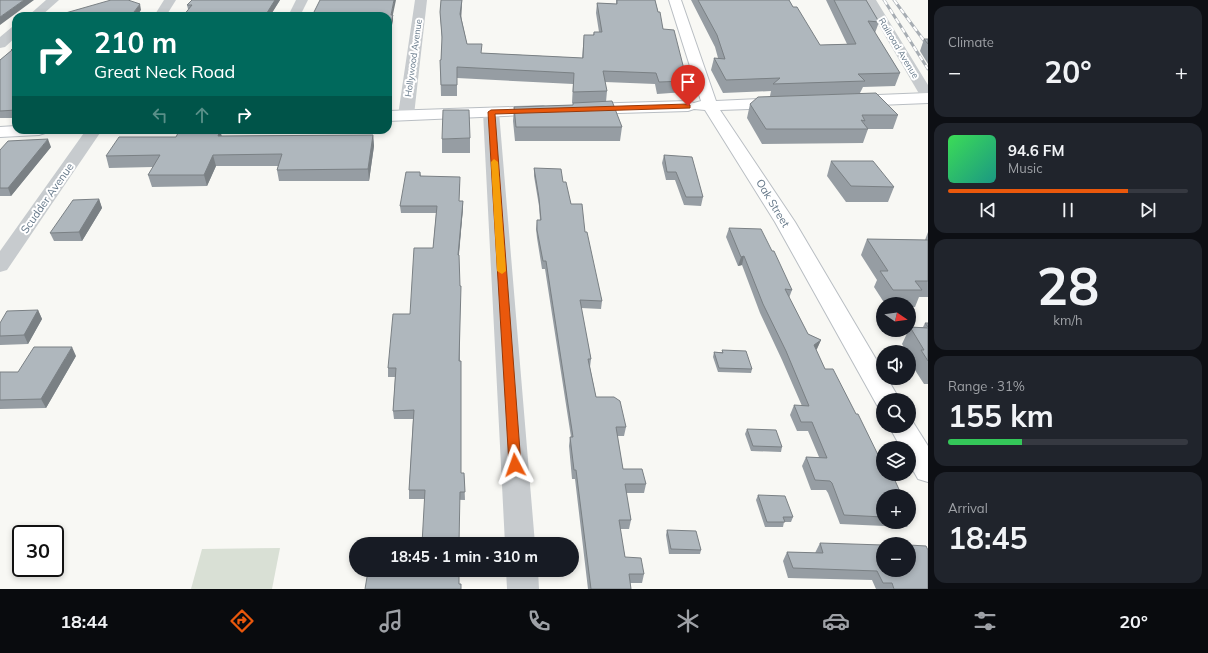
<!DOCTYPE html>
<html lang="en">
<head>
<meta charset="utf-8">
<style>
	body { margin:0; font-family:Mulish,sans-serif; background:#20242c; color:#f1f3f6; height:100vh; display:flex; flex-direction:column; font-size:15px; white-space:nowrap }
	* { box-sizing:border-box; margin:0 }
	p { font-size:13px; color:#9ea1a6 }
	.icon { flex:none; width:22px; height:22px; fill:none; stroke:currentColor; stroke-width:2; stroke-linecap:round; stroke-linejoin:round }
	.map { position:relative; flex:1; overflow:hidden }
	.panel { display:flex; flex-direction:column; gap:6px; padding:6px; background:#0d0f14; width:280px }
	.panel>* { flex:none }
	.top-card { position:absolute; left:12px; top:12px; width:380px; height:122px; border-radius:12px; box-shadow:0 2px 6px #0003; background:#00695c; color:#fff; overflow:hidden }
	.needle { width:26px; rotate:103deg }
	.tools { position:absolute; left:876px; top:297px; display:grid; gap:8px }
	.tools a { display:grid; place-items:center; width:40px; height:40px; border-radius:50%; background:#171b24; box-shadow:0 2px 6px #0003; font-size:20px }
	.speed { position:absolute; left:12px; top:525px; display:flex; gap:8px; font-size:20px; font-weight:700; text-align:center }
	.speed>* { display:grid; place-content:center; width:52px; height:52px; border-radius:50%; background:#171b24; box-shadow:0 2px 6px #0003; line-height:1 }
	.speed .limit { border:2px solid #111; border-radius:6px; background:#fff; color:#111 }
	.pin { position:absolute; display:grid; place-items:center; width:34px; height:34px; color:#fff; margin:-41px -17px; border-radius:50% 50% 50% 0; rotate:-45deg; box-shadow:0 0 4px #0007 }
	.pin .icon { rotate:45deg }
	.me { position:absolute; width:44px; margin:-22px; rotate:356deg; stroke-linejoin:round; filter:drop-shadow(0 0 3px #0008) }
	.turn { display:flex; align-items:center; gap:14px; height:84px; padding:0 16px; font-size:18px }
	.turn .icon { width:52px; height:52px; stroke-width:2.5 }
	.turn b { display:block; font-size:28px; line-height:34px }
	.lanes { display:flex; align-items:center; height:38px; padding:0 16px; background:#0003; justify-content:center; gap:20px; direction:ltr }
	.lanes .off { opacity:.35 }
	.big { font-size:30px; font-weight:700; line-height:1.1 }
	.panel .card { flex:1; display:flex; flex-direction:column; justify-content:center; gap:6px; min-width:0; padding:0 14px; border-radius:12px; background:#20242c }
	.panel .dial { align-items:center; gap:0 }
	.dial b { font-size:52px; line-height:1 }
	.song { display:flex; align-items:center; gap:12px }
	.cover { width:48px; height:48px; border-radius:6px; background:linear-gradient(135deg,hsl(130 70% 55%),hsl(170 70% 35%)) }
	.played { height:4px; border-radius:2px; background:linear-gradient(90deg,#ea580c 75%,#363941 75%) }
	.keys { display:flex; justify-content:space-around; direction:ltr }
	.heat { display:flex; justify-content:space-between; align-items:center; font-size:22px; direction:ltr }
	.charge { height:6px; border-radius:3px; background:linear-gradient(90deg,#34c759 31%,#363941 0) }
	.trip { position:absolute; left:349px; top:537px; width:230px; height:40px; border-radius:20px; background:#171b24; box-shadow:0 2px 6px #0003; font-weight:700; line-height:40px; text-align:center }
	.tabs { display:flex; height:64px; justify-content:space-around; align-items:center; background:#090b0e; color:#9ea1a6 }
	.tabs .icon { width:28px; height:28px }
	.tabs .selected { color:#ea580c }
	.tabs b { font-size:18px; color:#f1f3f6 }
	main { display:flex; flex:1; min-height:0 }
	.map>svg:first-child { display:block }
	.green { fill:#d9e0d5 }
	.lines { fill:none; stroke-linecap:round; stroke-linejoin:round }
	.secondary-casing { stroke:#b9bec3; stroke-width:2 }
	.street { fill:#c7cbce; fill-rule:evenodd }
	.secondary { fill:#fff; fill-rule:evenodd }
	.rail-casing { stroke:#a7adb3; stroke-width:3 }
	.rail { stroke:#fff; stroke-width:2; stroke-dasharray:5.5; stroke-linecap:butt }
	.wall { fill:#969da3 }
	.shaded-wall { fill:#7a8084 }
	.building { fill:#afb7bd; stroke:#7a8084 }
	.route { fill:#ea580c; stroke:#983908 }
	.slow { fill:#f59e0b }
	.labels { text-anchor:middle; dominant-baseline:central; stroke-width:4; stroke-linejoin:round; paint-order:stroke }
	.far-street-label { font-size:9px; fill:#647788; stroke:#fff }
	.street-label { font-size:11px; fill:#647788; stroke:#fff }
</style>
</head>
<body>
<main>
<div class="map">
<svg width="928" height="589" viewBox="0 0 928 589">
	<rect width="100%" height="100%" fill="#f8f8f4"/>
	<path class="green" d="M280 548 272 589H191L202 549Z"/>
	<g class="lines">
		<defs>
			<path id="secondary" d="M669 0H681L716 101 779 98 784 100 787 103 784 106 779 108 720 110 795 222 883 371V378H887L900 400H883V408L878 407 775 222 705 110 694 109 688 111 585 114 580 112 577 109 580 106 585 104 688 101 694 103 701 101Z
				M928 93V103L853 106 848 104 845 101 848 98 853 96Z
				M543 106 548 108 551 111 548 114 388 121V111Z
				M16 126V130H47L45 133 39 135 0 137V127Z
				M909 418 911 419 928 446V482L918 479 909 463V448H901L889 426H909Z"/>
		</defs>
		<use href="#secondary" class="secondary-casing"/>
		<path class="street" d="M46 0H59L41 16H28Z
			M164 0H176L166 16H154Z
			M296 0H308L300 16H288Z
			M415 0H427L414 115 412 118 406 120 400 118 398 115Z
			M864 0H876L928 85V101L923 100 921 97Z
			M16 26V37L5 47 0 48V37L12 27Z
			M491 107 496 109 499 112 535 544H505L483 112 486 109Z
			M86 130H102L7 270 0 272V251Z
			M506 570H538L539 589H507Z"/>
		<use href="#secondary" class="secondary"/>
		<defs>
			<path id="rail" d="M884 0 928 69
				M894 0 928 46"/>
		</defs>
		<use href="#rail" class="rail-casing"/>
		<use href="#rail" class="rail"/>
	</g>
	<path class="wall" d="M192 0H280L270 16 188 9 187 5Z
		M441 0H462L461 16 467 44 481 53 582 58 584 35H593L594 32H599L596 13 597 3 616 4V0H655L663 29 687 81 685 92 657 94 655 84 605 82 607 91 606 102 622 127 620 141H515L513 121 514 107 573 105V103H572L573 84 457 78V96H441L440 60H441L442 42 440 12Z
		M691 0H789L793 7 820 45 847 44 826 0H866L879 22 875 33 900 73 895 86 863 87 860 93 898 115 893 129H868L863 143 762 144 747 118 750 104 770 96 771 91 723 93 711 70 714 58H718L715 47Z
		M924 39H928V64L920 51Z
		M16 46V118H0V60L11 51V50Z
		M220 131 222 136 373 135 374 146 369 181H279L277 170 278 166H216L207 186 152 187 148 175 153 167 109 168 106 156 176 137Z
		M470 138V153H442V139Z
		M51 147 11 196H0V150Z
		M664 155 703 197 701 206 684 205 675 180H666L662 163Z
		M831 161 894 187 888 202H846L827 176Z
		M534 168 563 182 571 204 585 232 602 301 601 309 581 308 591 359 590 367 596 397 626 427 624 436H617L623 469 646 484 644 493H626L631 520 629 529H620L625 557 644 574 642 583H630L631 589H588L575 479H572L569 446 570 437H571L545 269H542L537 238 536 229 537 220H540L539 206 534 176Z
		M420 172 421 176 460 184 459 201H463V208L459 255 461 473H464L465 500 424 499H409V490L413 419H394L393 411 395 377H388V368L410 314 433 248 436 213H401L400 206Z
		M99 199 102 208 82 241H54L50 233Z
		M729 228 772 251 792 290 789 298 808 334 821 340 816 350 883 496V522H909V511L912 518 907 527 840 524 828 493 826 490H811L802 466 806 457H819L808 431H797L790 415 794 405 802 406 782 360 760 313 742 265 738 266 726 237Z
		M928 232V297H919L915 307H909V304H885L874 287 877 280 861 255 867 239 925 240Z
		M38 310 42 319 28 344 0 345V323Z
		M925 323H928V384H924L913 367 915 365 909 355V352H907L902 344 910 327H923Z
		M722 350 752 369 751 373 718 372 713 357 714 352H722Z
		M76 356 46 408 0 409V372H18Z
		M747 429 782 447 781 452 751 451 745 434Z
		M758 495 793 517 791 522H784L783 527H765L756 500Z
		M667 530 701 550 700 554H669L666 535Z
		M820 543 928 589H876L872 580 788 578 783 561 787 552 815 553Z"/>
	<path class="shaded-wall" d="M24 0H34L0 25V17Z
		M275 0H280L270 16H265Z
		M394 0H396L392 19 393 15V21L389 37V42L388 47V32L391 15Z
		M462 0 461 24 460 14Z
		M140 4 141 10 137 16H131Z
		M220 131 223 142 218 136Z
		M373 135 374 146 369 181 368 169Z
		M48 139 51 147 11 196 8 188Z
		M213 155 216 166 207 186 204 175Z
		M99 199 102 208 82 241 79 232Z
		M463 201V208L458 263V255Z
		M744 256 742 265 738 266 741 257Z
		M38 310 42 319 28 344 24 335Z
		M821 340 817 349 811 354 814 345Z
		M72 347 76 356 46 408 41 399Z"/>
	<path class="building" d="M0 0H24L0 17Z
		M111 0H128L140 4 131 16H55Z
		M192 0H275L265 16H183L192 5H187Z
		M320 0H394L391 15H393L388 32V16H312Z
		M441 0H462L460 14 467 44H482L481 53 583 58 584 35H594V32H602L597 3 617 4V0H655L658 12H660L663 29 674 30 687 81 659 82 656 73 603 71 607 91 573 92 574 73 457 67V85H441L440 60H441L442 37 440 12Z
		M698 0H789L793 7H797L820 45 856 44 834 0H866L879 22 868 21 900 73 858 74 865 81 773 84 780 78 726 80 714 58 725 59 717 35Z
		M924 39H928V44Z
		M16 46V110L0 111V60L12 50H11Z
		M876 93 898 115H862L865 121 861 120 868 129H766L750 104 758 97Z
		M612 101 622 127H516L514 107 573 105V103Z
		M443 110H469L470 138 442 139Z
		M179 131H220L218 136 373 135 368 169 277 170 282 154 213 155 204 175H148L160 155 106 156 119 137H176Z
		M48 139 8 188H0V150L8 141Z
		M664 155 692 157 703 197H686L676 172H667Z
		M831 161H873L894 187 851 186Z
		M534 168 561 169 563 182H566L571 204H582L585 232H587L602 301 580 300 591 359H588L596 397H614L620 401 626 427H616L623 469H642L646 484H625L631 520H619L625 557 641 558 644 574H629L631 589H591L576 470H574L570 437H573L546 261H543L537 230V220H541L539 198Z
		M406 172H420V176L460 177 459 201H463L458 255H459L460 286H461L459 361H461V473H464L465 492H460L459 544H422L425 490H409L414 410 393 411 396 368H388L393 314H410L414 248H433L437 206H400Z
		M99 199 79 232 50 233 73 200Z
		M729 228 761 229 772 251H774L792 290 785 289 808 334 821 340 814 345 825 369H833L856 414H858L882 463H883V474H892L902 496H883V517L844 515 832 483 830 481 815 480 806 457 827 458 812 422H801L794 405 809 406 786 351 763 304 744 256 741 257Z
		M867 239 928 240V281H915L922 290H893L880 271H888Z
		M38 310 24 335 0 336V323L7 311Z
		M925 323H928V327Z
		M910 327 928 328V361L921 350H924Z
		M34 347H72L41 399 0 400V372H18Z
		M722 350 746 351 752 369 719 368 714 352 723 353Z
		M747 429 776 430 782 447 753 446Z
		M758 495 785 496 793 517H783L785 522H767Z
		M909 511 912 518H909Z
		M667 530 696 531 701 550 671 549Z
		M820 543 883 545V570H909V545L926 546 928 550V589H894L892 583H883L877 571 793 568 787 552 823 553Z
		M421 570H459V584H461V589H365L368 571 420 573Z"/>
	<path class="route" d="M688 104 690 105V108L495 114 521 465 519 468 515 469 511 468 509 465 488 112 491 110Z"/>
	<path class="slow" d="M494 159 498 162 506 271 502 274 497 271 491 162Z"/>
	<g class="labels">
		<g class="far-street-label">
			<text transform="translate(899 48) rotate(59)">Railroad Avenue</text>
			<text transform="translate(413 58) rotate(-82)">Hollywood Avenue</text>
		</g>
		<g class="street-label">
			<text transform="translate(47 198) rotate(-55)">Scudder Avenue</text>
			<text transform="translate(773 203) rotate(59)">Oak Street</text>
		</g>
	</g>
</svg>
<div class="tools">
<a><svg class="needle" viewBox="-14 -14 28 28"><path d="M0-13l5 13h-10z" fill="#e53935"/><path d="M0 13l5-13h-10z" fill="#9ea1a6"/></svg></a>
<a><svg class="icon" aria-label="sound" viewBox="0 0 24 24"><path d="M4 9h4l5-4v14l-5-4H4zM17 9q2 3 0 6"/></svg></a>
<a><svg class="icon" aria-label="search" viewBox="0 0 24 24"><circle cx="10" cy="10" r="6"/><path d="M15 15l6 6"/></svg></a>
<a><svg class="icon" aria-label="layers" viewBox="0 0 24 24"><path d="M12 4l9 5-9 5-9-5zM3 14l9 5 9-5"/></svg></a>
<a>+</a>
<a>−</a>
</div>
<div class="speed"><div class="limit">30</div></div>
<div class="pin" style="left:688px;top:106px;background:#d93025"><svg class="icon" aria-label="arrive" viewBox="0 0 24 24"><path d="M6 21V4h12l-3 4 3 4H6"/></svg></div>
<svg class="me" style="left:515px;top:465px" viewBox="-20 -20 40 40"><path d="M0-17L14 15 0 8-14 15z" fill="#ea580c" stroke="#fff" stroke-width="4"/></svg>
<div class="trip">18:45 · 1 min · 310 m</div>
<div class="top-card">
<div class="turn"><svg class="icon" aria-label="right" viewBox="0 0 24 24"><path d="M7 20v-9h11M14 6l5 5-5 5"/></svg><div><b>210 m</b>Great Neck Road</div></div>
<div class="lanes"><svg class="icon off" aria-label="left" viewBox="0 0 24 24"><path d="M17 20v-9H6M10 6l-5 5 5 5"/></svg><svg class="icon off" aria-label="ahead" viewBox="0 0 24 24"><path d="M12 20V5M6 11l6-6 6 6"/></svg><svg class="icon" aria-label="right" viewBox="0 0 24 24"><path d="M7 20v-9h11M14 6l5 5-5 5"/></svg></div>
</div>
</div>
<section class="panel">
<div class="card"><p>Climate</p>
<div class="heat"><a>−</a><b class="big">20°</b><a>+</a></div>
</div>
<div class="card">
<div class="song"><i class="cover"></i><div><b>94.6 FM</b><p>Music</p></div></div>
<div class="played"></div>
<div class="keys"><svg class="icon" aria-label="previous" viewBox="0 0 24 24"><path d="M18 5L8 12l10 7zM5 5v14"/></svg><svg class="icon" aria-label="pause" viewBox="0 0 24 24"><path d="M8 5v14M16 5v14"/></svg><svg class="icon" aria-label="next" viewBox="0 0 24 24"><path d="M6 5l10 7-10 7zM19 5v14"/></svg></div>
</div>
<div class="card dial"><b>28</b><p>km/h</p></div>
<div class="card"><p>Range · 31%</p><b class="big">155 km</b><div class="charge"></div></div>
<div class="card"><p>Arrival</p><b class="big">18:45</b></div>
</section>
</main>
<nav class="tabs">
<b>18:44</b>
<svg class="icon selected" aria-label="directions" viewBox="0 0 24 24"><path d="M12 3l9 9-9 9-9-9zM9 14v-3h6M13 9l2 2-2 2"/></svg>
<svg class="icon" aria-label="music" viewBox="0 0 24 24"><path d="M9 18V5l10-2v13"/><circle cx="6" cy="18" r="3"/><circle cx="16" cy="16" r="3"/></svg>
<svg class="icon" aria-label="phone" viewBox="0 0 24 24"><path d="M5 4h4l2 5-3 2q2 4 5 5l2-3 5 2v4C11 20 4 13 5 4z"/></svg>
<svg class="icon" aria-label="climate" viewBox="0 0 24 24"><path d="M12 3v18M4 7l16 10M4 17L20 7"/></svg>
<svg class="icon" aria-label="car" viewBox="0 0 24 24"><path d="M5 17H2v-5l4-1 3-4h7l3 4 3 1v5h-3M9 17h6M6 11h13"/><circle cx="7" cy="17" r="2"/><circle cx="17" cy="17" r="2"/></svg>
<svg class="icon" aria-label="filters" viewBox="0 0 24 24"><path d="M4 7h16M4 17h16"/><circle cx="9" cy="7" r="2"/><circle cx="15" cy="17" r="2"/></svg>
<b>20°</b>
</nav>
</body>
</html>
